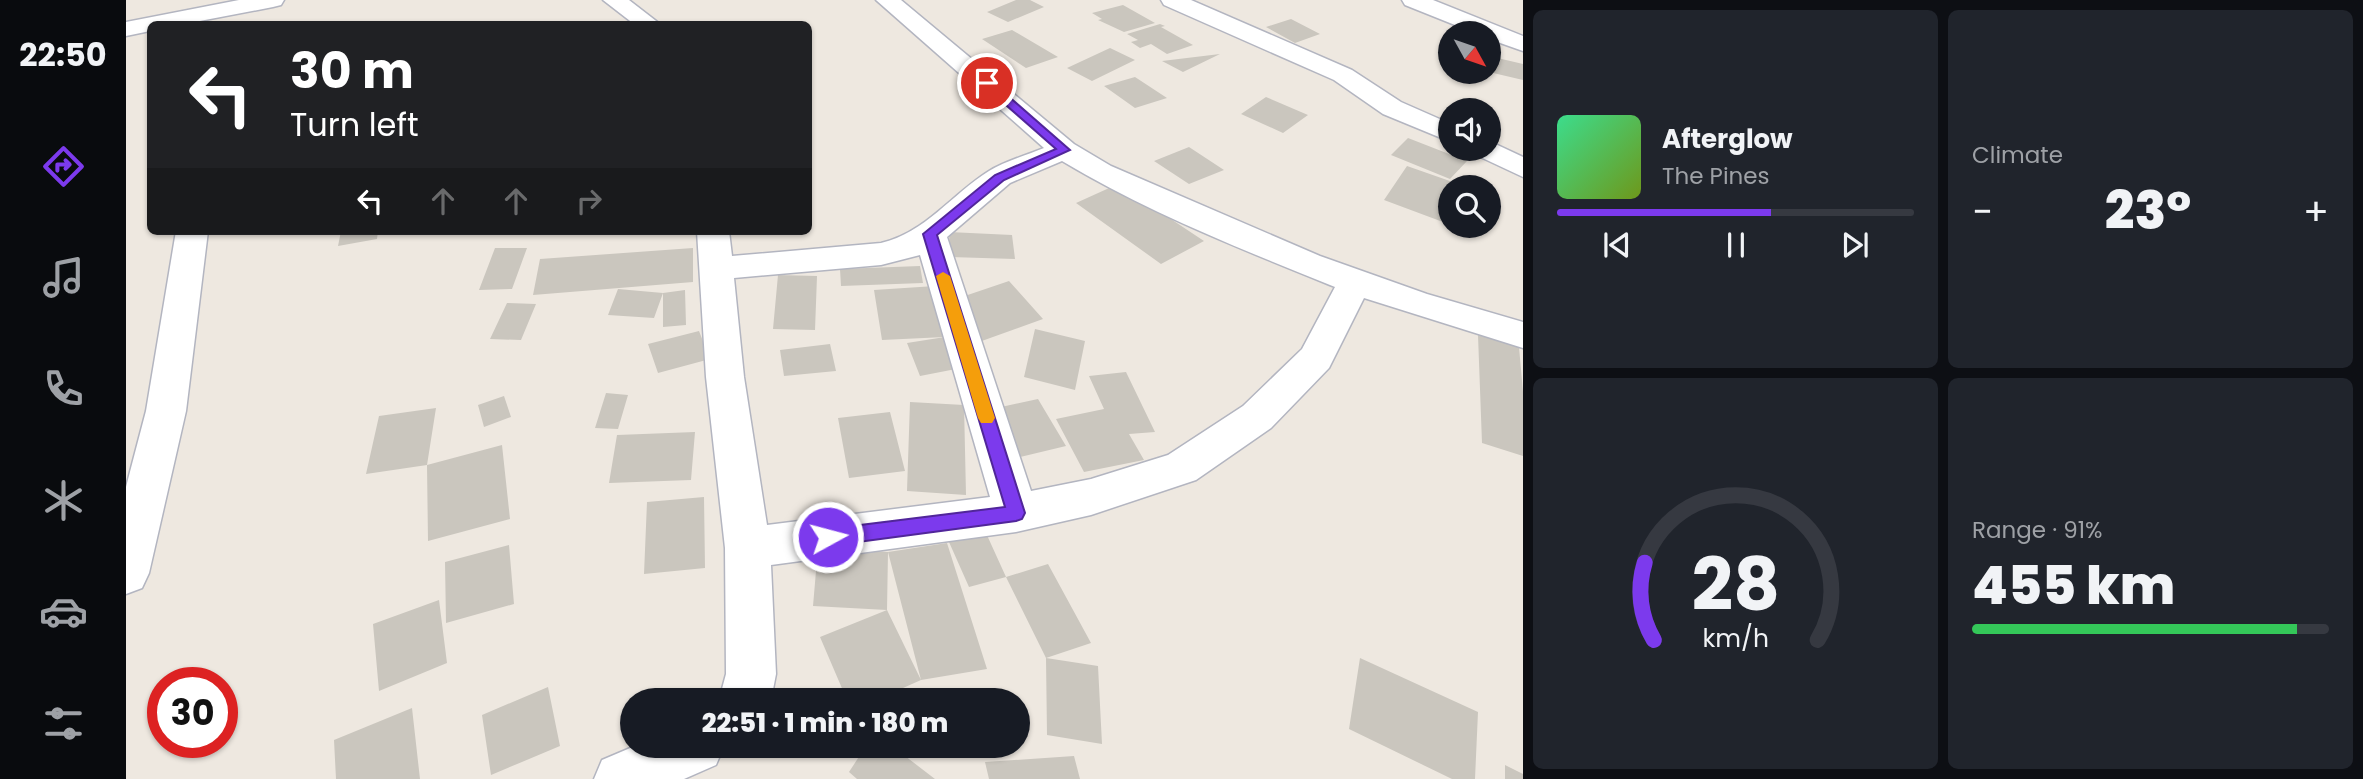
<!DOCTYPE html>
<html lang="en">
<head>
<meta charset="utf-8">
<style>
	body { margin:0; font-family:Poppins,sans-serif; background:#20242c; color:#f1f3f6; height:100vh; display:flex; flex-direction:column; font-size:26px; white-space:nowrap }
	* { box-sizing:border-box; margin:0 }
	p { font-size:23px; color:#9ea1a6 }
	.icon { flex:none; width:38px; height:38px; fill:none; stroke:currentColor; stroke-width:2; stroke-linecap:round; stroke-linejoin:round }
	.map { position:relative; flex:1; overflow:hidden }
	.sheet { display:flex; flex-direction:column; gap:10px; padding:10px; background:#0d0f14; width:840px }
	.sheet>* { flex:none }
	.top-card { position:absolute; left:21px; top:21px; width:665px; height:214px; border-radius:10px; box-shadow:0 2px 5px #0004; background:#202124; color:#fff; overflow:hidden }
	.needle { width:46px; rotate:130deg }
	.tools { position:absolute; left:1312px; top:21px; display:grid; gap:14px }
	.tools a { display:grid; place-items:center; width:63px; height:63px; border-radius:50%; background:#171b24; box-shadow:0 2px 5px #0004; font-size:35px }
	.speed { position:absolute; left:21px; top:667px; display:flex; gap:14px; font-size:35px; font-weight:700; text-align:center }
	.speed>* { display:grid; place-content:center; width:91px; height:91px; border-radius:50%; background:#171b24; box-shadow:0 2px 5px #0004; line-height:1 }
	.speed .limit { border:10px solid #d22; background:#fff; color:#111 }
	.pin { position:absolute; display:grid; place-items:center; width:60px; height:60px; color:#fff; margin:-30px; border:4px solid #fff; border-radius:50%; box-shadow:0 2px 7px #0007 }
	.me { position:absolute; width:77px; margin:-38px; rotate:83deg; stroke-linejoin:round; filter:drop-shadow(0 0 5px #0008) }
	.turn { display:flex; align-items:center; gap:24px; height:147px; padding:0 28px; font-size:32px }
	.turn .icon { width:91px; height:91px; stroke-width:2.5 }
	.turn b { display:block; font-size:49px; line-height:60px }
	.lanes { display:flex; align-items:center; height:66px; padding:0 28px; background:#0003; justify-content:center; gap:35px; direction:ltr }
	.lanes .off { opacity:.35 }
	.big { font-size:52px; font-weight:800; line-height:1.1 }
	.sheet .tile { flex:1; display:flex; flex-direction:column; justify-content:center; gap:10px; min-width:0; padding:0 24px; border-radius:10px; background:#20242c }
	.sheet .dial { align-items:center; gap:0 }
	.dial svg { height:182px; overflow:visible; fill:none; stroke:#363941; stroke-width:7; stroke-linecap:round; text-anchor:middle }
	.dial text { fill:#f1f3f6; stroke:none }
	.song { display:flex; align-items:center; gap:21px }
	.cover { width:84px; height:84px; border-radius:10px; background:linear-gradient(135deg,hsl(150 70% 55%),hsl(80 70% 35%)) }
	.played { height:7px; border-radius:4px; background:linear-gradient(90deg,#7c3aed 60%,#363941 60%) }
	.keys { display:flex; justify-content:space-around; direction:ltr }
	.heat { display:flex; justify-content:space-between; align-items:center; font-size:38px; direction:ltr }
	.charge { height:10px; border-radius:5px; background:linear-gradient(90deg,#34c759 91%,#363941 0) }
	.sheet .tiles { flex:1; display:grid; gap:10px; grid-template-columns:repeat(2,1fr) }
	.trip { position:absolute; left:494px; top:688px; width:410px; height:70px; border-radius:35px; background:#171b24; box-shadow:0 2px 5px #0004; font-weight:800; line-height:70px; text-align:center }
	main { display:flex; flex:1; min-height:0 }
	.menu { display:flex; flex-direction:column; width:126px; justify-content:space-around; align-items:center; background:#090b0e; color:#9ea1a6 }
	.menu .icon { width:49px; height:49px }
	.menu .on { color:#7c3aed }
	.menu b { font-size:32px; color:#f1f3f6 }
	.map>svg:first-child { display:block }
	.building { fill:#cac6be }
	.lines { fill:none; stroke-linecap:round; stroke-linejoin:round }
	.minor-casing { stroke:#b3b5c0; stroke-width:3 }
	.minor { fill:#fff; fill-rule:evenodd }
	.route { fill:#7c3aed; stroke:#51269a; stroke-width:2 }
	.slow { fill:#f59e0b }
</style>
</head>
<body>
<main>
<nav class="menu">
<b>22:50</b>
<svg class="icon on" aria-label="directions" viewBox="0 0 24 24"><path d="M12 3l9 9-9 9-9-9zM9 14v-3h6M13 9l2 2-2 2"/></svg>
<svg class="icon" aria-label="music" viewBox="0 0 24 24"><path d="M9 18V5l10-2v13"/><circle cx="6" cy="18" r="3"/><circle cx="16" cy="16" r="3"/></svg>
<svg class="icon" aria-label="phone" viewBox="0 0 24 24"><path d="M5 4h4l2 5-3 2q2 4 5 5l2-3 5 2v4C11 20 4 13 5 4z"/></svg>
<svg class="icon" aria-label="climate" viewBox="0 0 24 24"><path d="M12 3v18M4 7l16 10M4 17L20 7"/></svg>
<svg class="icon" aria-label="car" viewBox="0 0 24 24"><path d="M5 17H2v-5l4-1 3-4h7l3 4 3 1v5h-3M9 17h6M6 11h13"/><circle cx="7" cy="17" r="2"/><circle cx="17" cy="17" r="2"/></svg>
<svg class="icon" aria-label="filters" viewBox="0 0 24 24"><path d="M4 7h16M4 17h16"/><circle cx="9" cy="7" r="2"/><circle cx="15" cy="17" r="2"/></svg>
</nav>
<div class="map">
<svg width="1397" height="779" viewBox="0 0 1397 779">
	<rect width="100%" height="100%" fill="#eee8e0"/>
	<path class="building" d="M890 0H904L918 7 882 22 861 12Z
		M997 5 1029 23 998 32 972 20 976 19 966 13Z
		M1165 19 1194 34 1169 43 1140 27Z
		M1034 24 1039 26 1035 27 1067 45 1041 54 1025 44 1014 48 1005 42 1012 40 1001 34Z
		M886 30 932 57 900 68 856 39Z
		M984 48 1009 60 966 81 941 68Z
		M1094 54 1057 72 1036 61Z
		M1363 56 1397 64V80L1363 72Z
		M1009 77 1041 98 1009 108 978 86Z
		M1140 97 1182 115 1157 133 1115 114Z
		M1282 138 1341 161 1324 179 1265 155Z
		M1063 147 1098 170 1063 184 1028 161Z
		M1281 166 1341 187H1325V225L1258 200Z
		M992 184 1078 241 1035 264 950 203Z
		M215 231H252L251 239 212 246Z
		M823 232 886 235 889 259 824 257Z
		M369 248H401L386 289 353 290Z
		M567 248V282L407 295 414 259Z
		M794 266 797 283 715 286 714 269Z
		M652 275 691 276 689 330 647 329Z
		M883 281 917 319 853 342 821 302Z
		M809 286 835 368 794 376 781 343 819 337 756 340 748 290Z
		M492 289 537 293 528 318 482 315Z
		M559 290 560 325 537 327V293Z
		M381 303 410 304 395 340 364 339Z
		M909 329 959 341 949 390 898 377Z
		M573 331 584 359 532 373 522 344Z
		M1352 335 1393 347 1397 392V456L1356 443Z
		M704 344 710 371 658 376 654 350Z
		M1000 372 1029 432 1003 434 1018 460 958 472 930 419 978 409 963 376Z
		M480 393 502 395 492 429 469 428Z
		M378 396 385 417 358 427 352 405Z
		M912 399 940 446 882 460 857 411Z
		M784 402 838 405 840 495 781 491Z
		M310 408 301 465 240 474 253 416Z
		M764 412 779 471 723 478 712 418Z
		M569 432 565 480 483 483 491 435Z
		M376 445 384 519 302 541 301 465Z
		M578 497 579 568 518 574 521 502Z
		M860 533 880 577 843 587 823 542Z
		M821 543 861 669 795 680 762 552Z
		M383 545 388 604 320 623 319 562Z
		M692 548 762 552 761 610 687 606Z
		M922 564 965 643 920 658 880 577Z
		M313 600 321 663 253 691 247 624Z
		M761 610 795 680 750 700H721L694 637Z
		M920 658 972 666 976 744 921 735Z
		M1234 658 1352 712 1349 779H1326L1223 729Z
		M422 687 434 746 365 775 356 715Z
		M286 708 294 779H210L208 740Z
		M740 746H766L809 779H731L723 772Z
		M948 756 954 779H863L859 762Z
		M1379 765 1397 774V779H1379Z"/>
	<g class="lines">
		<defs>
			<path id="minor" d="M113 0H158L155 5 147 7 58 24H24V31L0 36V22Z
				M477 0H503L534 24H508Z
				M750 0H775L948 144 985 166 1194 256 1301 294 1397 322V348L1238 298 1203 368 1145 428 1070 480 965 515 890 532 645 565 650 674 645 700H593L600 674 599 548 580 377 571 231H603L606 256 755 243C799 233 826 194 863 171 879 161 901 155 918 148ZM936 161C1021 212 1117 250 1209 287L1176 349 1117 406 1042 455 965 479 905 491 821 237 884 183ZM794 255 864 497 641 525 618 377 608 278 755 265Z
				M1035 0H1065L1226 70 1275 102 1325 124V142L1257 114 1208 80 1038 5Z
				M1276 0H1307L1397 36V51L1363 39V33H1349L1279 5Z
				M1363 141 1397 157V177L1350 155 1346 149H1363Z
				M50 231H82L60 411 23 573 16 588 0 594V487L20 411Z
				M509 746H598L590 765 558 779H468L476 760Z"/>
		</defs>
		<use href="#minor" class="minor-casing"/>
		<use href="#minor" class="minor"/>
	</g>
	<path class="route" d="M857 81H865L944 150 878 180 811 235 899 513 896 519 890 521 702 546 696 543 693 537 696 532 702 529 879 507 797 234 869 175 930 149 857 85Z"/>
	<path class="slow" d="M817 272 824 276 869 418 866 423H855L852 418 810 276Z"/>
</svg>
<div class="tools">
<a><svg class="needle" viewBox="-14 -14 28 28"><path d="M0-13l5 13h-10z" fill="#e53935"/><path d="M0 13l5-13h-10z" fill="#9ea1a6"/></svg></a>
<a><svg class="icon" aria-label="sound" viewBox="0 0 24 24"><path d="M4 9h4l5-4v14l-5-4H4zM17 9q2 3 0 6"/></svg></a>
<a><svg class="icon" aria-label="search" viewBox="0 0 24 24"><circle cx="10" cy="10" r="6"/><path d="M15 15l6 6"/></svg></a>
</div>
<div class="speed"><div class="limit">30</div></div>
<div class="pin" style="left:861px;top:83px;background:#d93025"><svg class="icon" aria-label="arrive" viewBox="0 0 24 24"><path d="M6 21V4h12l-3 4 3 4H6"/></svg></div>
<svg class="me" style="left:702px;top:537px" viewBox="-20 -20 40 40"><circle r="17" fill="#7c3aed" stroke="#fff" stroke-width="3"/><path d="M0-11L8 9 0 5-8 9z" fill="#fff"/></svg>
<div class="trip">22:51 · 1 min · 180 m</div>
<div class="top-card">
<div class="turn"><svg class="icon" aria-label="left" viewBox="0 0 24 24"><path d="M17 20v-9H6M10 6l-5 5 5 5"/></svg><div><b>30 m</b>Turn left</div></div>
<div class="lanes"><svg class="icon" aria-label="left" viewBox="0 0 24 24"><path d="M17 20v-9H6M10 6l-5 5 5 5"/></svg><svg class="icon off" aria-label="ahead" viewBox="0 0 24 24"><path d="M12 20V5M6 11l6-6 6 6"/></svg><svg class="icon off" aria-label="ahead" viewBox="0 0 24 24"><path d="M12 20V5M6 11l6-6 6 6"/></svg><svg class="icon off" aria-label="right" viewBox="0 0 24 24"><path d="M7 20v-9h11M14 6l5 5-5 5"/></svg></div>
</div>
</div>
<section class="sheet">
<div class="tiles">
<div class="tile">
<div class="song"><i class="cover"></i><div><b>Afterglow</b><p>The Pines</p></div></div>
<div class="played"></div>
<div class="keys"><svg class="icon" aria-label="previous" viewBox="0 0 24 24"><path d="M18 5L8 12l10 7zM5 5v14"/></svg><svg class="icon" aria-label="pause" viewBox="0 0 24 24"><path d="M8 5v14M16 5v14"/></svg><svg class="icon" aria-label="next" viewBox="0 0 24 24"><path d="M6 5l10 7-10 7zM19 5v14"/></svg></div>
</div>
<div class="tile"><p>Climate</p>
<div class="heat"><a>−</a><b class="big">23°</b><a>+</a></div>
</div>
<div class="tile dial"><svg viewBox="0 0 100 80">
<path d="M14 69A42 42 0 1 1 86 69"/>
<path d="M14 69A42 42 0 0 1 10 35" stroke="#7c3aed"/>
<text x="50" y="56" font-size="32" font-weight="700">28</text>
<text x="50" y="72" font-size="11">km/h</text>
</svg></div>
<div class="tile"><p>Range · 91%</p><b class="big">455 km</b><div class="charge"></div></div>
</div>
</section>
</main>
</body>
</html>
